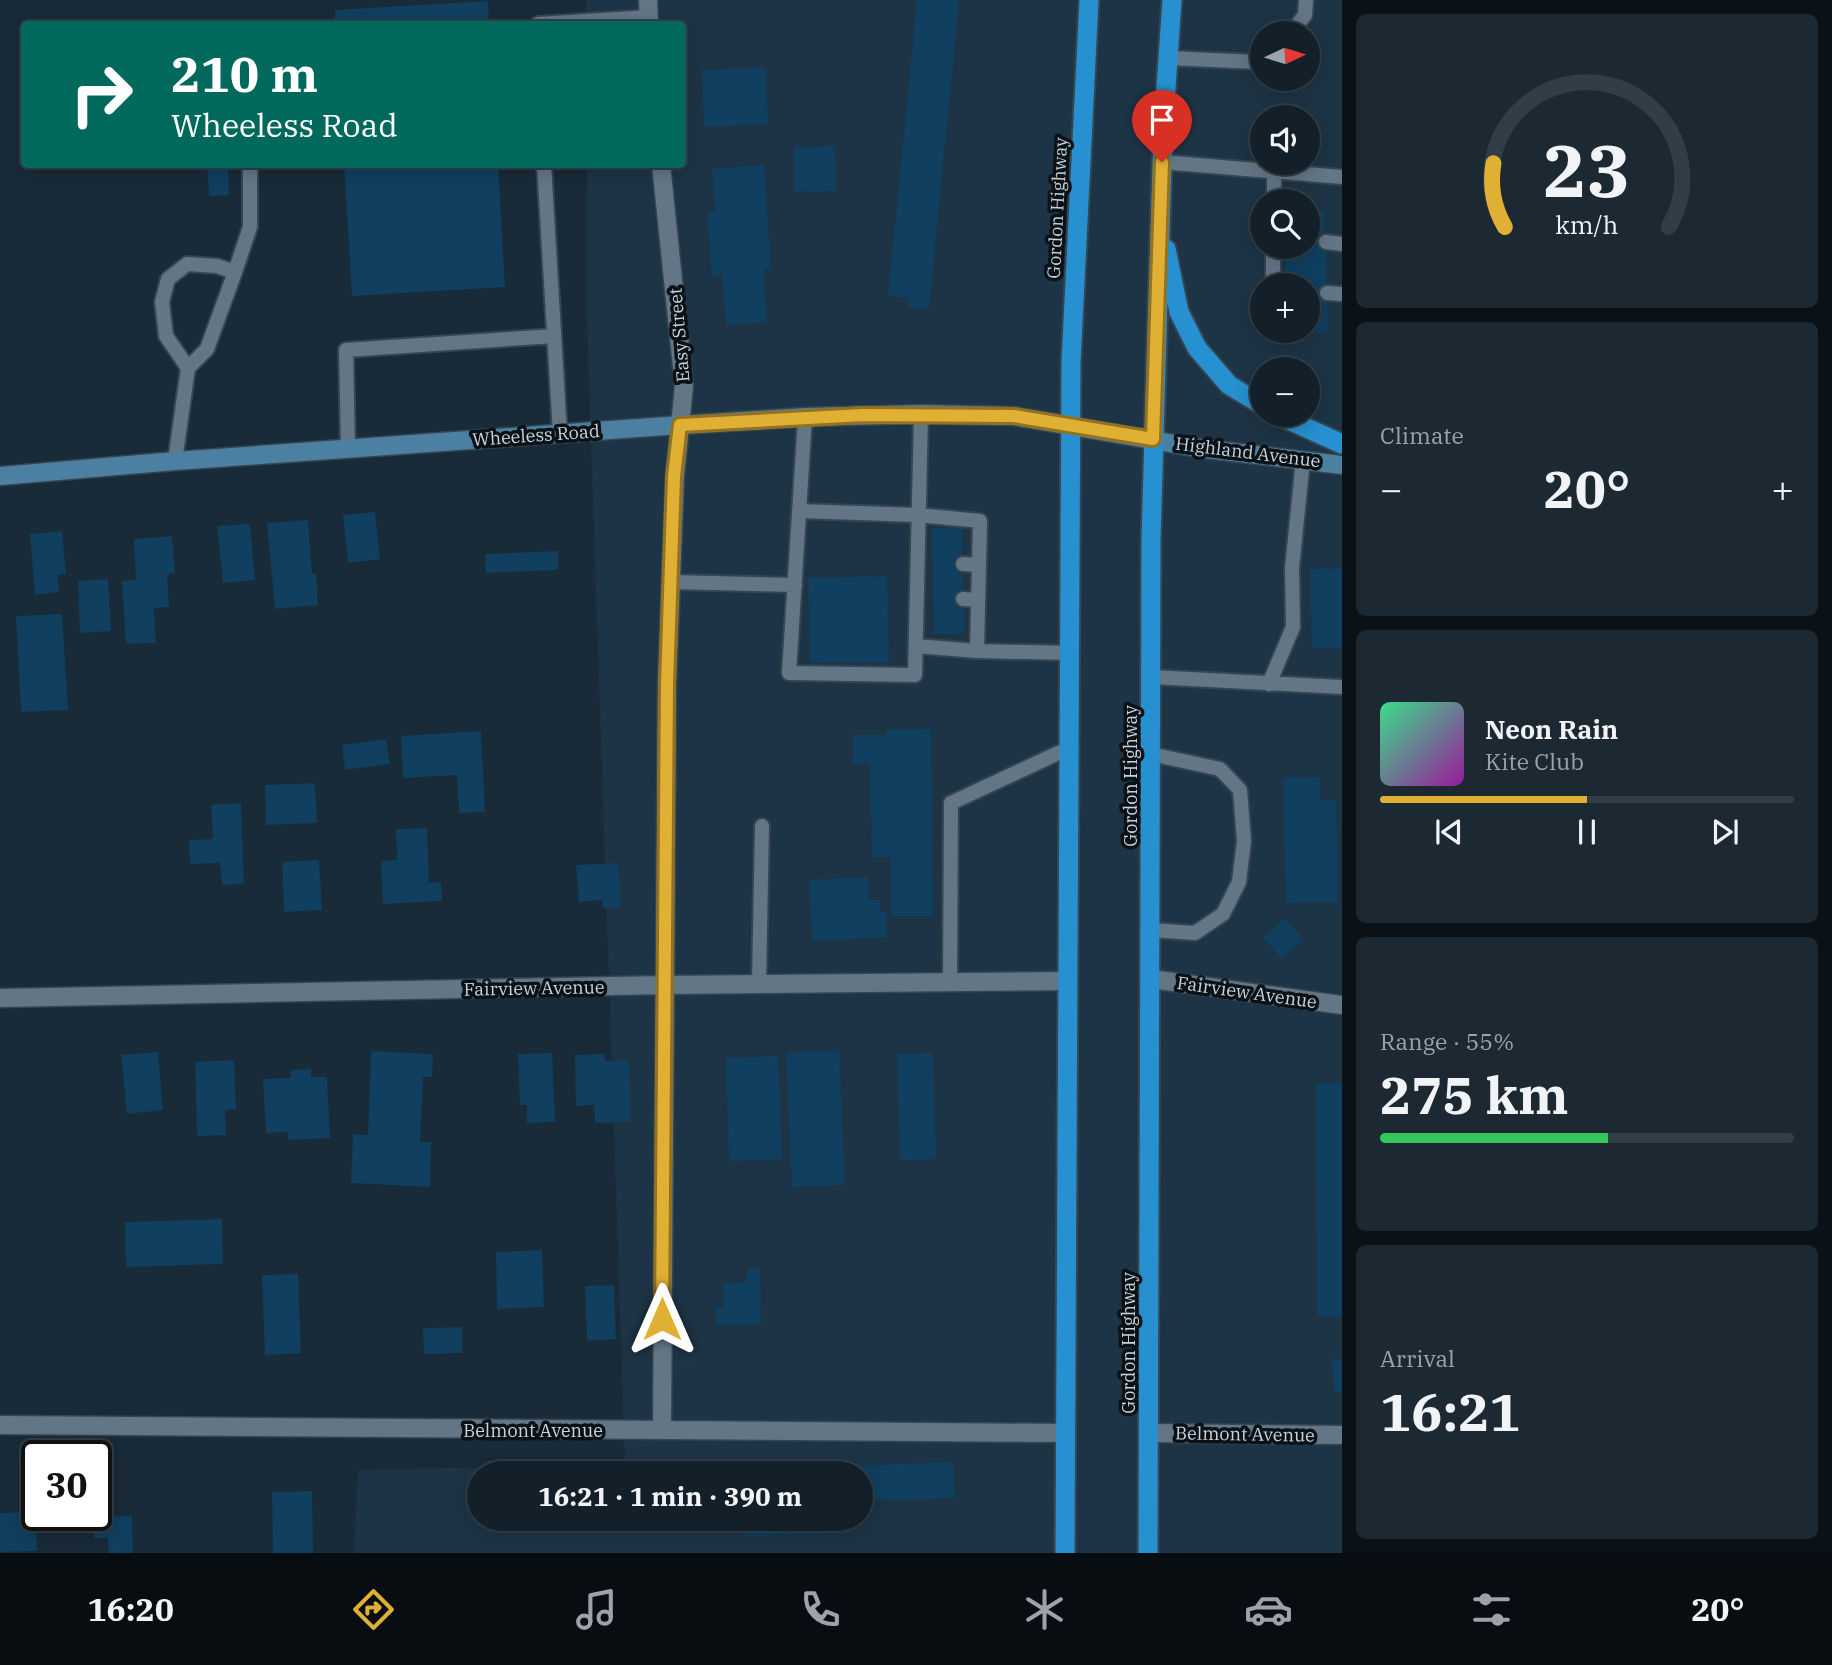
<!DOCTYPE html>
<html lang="en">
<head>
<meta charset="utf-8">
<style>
	body { margin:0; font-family:"IBM Plex Serif",serif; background:#1c2832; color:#f1f3f6; height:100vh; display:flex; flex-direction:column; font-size:26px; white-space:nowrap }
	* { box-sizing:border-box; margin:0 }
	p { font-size:23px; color:#9da3a8 }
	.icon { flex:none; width:38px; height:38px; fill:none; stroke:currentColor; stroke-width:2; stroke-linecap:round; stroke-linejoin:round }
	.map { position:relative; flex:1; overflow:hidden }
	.side { display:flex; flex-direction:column; gap:14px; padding:14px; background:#0a1217; width:490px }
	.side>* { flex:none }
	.banner { position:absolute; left:21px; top:21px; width:665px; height:147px; border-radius:7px; box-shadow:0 4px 18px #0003,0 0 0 2px #323e47; background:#00695c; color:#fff; overflow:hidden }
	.needle { width:46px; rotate:86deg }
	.tools { position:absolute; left:1250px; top:21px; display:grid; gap:14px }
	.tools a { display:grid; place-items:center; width:70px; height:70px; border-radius:50%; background:#13202a; box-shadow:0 4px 18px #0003,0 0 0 2px #323e47; font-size:35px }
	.speed { position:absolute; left:21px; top:1440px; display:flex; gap:14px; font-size:35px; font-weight:700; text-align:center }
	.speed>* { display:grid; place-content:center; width:91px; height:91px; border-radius:50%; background:#13202a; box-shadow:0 4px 18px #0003,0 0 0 2px #323e47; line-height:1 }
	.speed .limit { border:4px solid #111; border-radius:10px; background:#fff; color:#111 }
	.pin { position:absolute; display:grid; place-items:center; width:60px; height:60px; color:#fff; margin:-72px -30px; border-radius:50% 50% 50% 0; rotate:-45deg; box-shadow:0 0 7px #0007 }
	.pin .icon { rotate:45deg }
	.me { position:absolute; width:77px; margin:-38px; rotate:0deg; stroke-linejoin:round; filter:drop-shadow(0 0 5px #0008) }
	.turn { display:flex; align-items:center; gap:24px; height:147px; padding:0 35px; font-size:32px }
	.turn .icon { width:91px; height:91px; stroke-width:2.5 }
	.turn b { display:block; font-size:49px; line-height:60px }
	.big { font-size:52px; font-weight:700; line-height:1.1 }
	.side .tile { flex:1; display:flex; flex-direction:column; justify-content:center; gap:10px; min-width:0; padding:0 24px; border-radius:10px; background:#1c2832 }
	.side .dial { align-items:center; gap:0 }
	.dial svg { height:182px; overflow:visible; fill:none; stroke:#323e47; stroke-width:7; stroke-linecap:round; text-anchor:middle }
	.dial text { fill:#f1f3f6; stroke:none }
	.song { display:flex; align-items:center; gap:21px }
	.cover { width:84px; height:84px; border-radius:10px; background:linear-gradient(135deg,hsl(150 70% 55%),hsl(300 70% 35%)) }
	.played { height:7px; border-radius:4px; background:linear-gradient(90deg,#dfb034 50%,#323e47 50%) }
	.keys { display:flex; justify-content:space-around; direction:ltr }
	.heat { display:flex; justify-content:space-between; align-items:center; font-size:38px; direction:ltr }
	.charge { height:10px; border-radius:5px; background:linear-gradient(90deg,#34c759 55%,#323e47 0) }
	.trip { position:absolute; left:467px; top:1461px; width:406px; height:70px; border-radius:35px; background:#13202a; box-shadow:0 4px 18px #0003,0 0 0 2px #323e47; font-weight:700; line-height:70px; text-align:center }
	.menu { display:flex; height:112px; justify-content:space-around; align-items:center; background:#080d11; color:#9da3a8 }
	.menu .icon { width:49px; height:49px }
	.menu .current { color:#dfb034 }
	.menu b { font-size:32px; color:#f1f3f6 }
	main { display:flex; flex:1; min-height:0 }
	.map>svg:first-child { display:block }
	.built { fill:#1d3446; fill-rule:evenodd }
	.building { fill:#103f5f }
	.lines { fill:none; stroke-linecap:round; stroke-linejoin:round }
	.service-casing { stroke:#364550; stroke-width:18 }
	.minor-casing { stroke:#364550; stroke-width:21 }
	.secondary-casing { stroke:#364550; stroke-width:21 }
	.trunk-casing { stroke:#364550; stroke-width:23 }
	.service { stroke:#637686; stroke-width:14 }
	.minor { stroke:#637686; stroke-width:18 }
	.secondary { stroke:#4c80a2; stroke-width:18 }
	.trunk { stroke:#2790d0; stroke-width:19 }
	.route-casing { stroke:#917222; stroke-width:18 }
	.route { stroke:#dfb034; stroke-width:12 }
	.labels { text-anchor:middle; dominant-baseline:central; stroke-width:7; stroke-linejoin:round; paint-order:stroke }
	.street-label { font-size:18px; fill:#c8d3dc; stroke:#0a1218 }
</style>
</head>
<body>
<main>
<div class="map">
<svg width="1342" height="1553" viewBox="0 0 1342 1553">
	<rect width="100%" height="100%" fill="#192a38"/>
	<path class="built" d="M586 0H1342V1553H354L358 1470 625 1464 587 320V165L682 164V24H586ZM1262 33H1307V79H1262ZM1262 117H1307V163H1262ZM1262 201H1307V247H1262ZM1262 285H1307V331H1262ZM1262 369H1307V415H1262ZM480 1474H861V1519H480Z"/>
	<path class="building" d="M917 0H959L929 309 908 307 909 298 888 296Z
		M488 1 489 24H335V10Z
		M766 68 768 124 704 127 702 70Z
		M835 146 836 191 794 192V147Z
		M207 164H228L229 195 209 196Z
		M344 164H498L505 287 352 296Z
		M764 165 771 269 763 270 767 322 726 325 722 275H712L707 212 715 211 712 169Z
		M1307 210H1325L1328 333H1307V285H1285V247H1307Z
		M375 512 380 559 348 563 343 515Z
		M308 520 312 574 316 573 318 605 275 609 267 523Z
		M250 524 255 580 223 583 217 526Z
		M932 528H962L964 634H934Z
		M62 531 66 574 57 575 59 592 35 595 30 534Z
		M172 536 175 573 167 574 169 607 154 608 156 643 126 644 122 581 136 580 134 539Z
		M558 551V570L486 573 485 554Z
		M1342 568V648H1312L1310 569Z
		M887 576 889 662 810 663 808 578Z
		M108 579 111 631 80 633 78 581Z
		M62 614 68 710 21 712 16 616Z
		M931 729 933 916H891V857H872L870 764 853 765V735H886V730Z
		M481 731 485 812 459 813 457 775 403 778 401 736Z
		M386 739 390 764 345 770 342 745Z
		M1320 777V800H1336L1338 902 1286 903 1283 778Z
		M315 783 317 823 266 825 265 785Z
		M241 803 244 884 222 885 220 863 190 864 189 840 213 839 211 805Z
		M427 828 429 883 441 882 442 901 383 904 381 861 397 860 396 829Z
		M319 860 322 910 284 912 282 862Z
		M618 863 621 907 603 908 602 900 579 902 576 865Z
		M868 877 869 900H880V912H886L887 937 812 941 809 880Z
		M1285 918 1303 939 1282 959 1263 938Z
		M839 1050 845 1185 792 1187 786 1053Z
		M371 1051 433 1054 432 1077H423L420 1142H431L430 1187 351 1183 353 1134 368 1135Z
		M158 1052 163 1110 127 1114 121 1055Z
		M552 1053 555 1122 527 1123V1105H520L518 1054Z
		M933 1053 936 1159 900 1160 897 1054Z
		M605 1054V1061L629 1060 631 1122 595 1123 594 1105 576 1106 575 1055Z
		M778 1056 782 1159 729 1161 726 1058Z
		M234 1060 236 1109 225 1110 226 1135 197 1136 195 1062Z
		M311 1069V1077H327L330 1138 288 1140V1132L266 1133 263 1079 291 1078V1070Z
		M1316 1083H1342V1317H1317Z
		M222 1219 223 1264 126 1267 125 1222Z
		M542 1250 544 1307 497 1309 496 1252Z
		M760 1268 761 1325H716L715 1308H724L723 1283 747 1282V1269Z
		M298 1274 301 1353 265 1355 262 1275Z
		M614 1285 616 1339 587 1341 585 1286Z
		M462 1327V1353L424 1354 423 1328Z
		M1332 1359H1342V1392H1334Z
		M953 1462 955 1498 861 1501V1474H855V1466Z
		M312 1491 313 1553H273L272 1492Z
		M36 1512 37 1551 0 1552V1513Z
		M132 1516 133 1553H109L108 1538H94L93 1517Z
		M745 1519H839V1533L746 1537Z"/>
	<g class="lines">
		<defs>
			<path id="service" d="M538 24 649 17
				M1291 33 1305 15 1306 0
				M1168 58 1257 62 1262 59
				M1162 162 1342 177
				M544 164 560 434
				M1274 201V170
				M1326 242 1342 244
				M235 272 250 227V164
				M1273 285V247
				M1327 293 1342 294
				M805 417 789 673 915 675 921 414
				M348 449 346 350 554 336
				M175 461 188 368 207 349 235 272 217 266 187 264 168 279 162 302 166 336 188 368
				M799 511 918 515 980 521 977 651
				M963 564 979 565
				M671 582 795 585
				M963 599 978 600
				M916 646 977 651 1070 653
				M1151 677 1342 687
				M1269 684 1293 627 1292 568 1303 460
				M1151 754 1220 769 1240 790 1244 841 1239 882 1223 914 1195 933 1151 930
				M950 982 951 803 1069 748
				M759 984 762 826"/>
			<path id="minor" d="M648 0 649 24
				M661 164 684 386 675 476 667 684 662 1430
				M1151 979 1342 1005
				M0 998 664 985 1067 981
				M0 1425 1066 1433
				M1148 1433 1342 1435"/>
			<path id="secondary" d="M0 476 175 461 680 425 805 417 921 414 1014 416 1198 448 1342 465"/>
			<path id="trunk" d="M1166 249 1179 312 1197 348 1229 385 1262 405
				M1278 415 1342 444
				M1065 1553 1071 362 1089 0
				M1148 1553 1151 539 1163 132 1172 0"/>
		</defs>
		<use href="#service" class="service-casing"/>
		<use href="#minor" class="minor-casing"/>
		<use href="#secondary" class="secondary-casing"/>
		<use href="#trunk" class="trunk-casing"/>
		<use href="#service" class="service"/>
		<use href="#minor" class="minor"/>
		<use href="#secondary" class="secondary"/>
		<use href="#trunk" class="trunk"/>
	</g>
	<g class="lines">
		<defs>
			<path id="route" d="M662 1319 667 684 674 476 680 425 863 415 1014 416 1153 439 1162 162"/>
		</defs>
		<use href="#route" class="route-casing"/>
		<use href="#route" class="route"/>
	</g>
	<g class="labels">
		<g class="street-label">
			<text transform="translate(1057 208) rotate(-87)">Gordon Highway</text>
			<text transform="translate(679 335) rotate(-95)">Easy Street</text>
			<text transform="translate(536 435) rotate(-4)">Wheeless Road</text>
			<text transform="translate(1248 452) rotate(7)">Highland Avenue</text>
			<text transform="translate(1130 776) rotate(-90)">Gordon Highway</text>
			<text transform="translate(534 988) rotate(-1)">Fairview Avenue</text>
			<text transform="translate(1247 992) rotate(8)">Fairview Avenue</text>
			<text transform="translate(1128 1343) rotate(-90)">Gordon Highway</text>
			<text x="533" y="1430">Belmont Avenue</text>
			<text transform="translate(1245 1434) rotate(1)">Belmont Avenue</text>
		</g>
	</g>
</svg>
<div class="tools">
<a><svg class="needle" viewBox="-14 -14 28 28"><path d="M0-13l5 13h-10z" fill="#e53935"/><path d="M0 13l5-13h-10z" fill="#9da3a8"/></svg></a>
<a><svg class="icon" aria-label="sound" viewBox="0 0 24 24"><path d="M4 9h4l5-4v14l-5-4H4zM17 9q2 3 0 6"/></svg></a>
<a><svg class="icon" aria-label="search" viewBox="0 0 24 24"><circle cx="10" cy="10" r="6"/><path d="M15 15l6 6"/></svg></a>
<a>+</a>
<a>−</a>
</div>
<div class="speed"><div class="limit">30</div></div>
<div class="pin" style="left:1162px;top:162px;background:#d93025"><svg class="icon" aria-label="arrive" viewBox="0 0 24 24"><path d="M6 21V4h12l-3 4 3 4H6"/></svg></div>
<svg class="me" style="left:662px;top:1319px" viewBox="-20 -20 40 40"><path d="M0-17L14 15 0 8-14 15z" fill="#dfb034" stroke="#fff" stroke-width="4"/></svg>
<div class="trip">16:21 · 1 min · 390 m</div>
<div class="banner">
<div class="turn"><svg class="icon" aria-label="right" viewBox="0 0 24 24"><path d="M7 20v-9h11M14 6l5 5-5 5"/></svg><div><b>210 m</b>Wheeless Road</div></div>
</div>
</div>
<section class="side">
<div class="tile dial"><svg viewBox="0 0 100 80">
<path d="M14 69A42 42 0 1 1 86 69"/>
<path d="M14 69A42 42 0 0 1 9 41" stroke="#dfb034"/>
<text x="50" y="56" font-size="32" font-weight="700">23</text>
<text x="50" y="72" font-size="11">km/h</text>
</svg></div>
<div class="tile"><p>Climate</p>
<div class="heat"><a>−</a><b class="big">20°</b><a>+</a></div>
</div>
<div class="tile">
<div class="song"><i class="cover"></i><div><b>Neon Rain</b><p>Kite Club</p></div></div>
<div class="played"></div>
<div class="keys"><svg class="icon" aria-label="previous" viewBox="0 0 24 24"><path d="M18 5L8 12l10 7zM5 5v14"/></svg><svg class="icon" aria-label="pause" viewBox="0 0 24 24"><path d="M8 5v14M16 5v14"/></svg><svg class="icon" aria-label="next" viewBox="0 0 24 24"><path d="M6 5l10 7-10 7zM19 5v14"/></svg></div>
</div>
<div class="tile"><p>Range · 55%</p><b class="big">275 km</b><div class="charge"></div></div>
<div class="tile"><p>Arrival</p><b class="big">16:21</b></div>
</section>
</main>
<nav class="menu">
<b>16:20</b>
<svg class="icon current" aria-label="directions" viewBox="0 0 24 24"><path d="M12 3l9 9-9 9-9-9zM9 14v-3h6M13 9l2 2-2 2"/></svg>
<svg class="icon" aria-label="music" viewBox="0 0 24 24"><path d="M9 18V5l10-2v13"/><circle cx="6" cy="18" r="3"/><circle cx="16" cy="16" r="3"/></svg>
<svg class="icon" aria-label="phone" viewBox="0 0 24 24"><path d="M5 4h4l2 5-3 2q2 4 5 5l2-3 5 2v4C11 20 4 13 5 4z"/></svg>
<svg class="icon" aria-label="climate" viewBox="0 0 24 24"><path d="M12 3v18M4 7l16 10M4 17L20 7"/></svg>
<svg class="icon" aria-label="car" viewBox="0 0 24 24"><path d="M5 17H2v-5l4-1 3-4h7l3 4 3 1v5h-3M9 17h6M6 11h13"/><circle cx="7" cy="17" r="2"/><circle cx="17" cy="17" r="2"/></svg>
<svg class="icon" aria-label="filters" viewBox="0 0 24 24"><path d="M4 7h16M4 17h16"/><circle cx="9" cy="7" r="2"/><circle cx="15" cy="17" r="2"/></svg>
<b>20°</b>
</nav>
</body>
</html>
